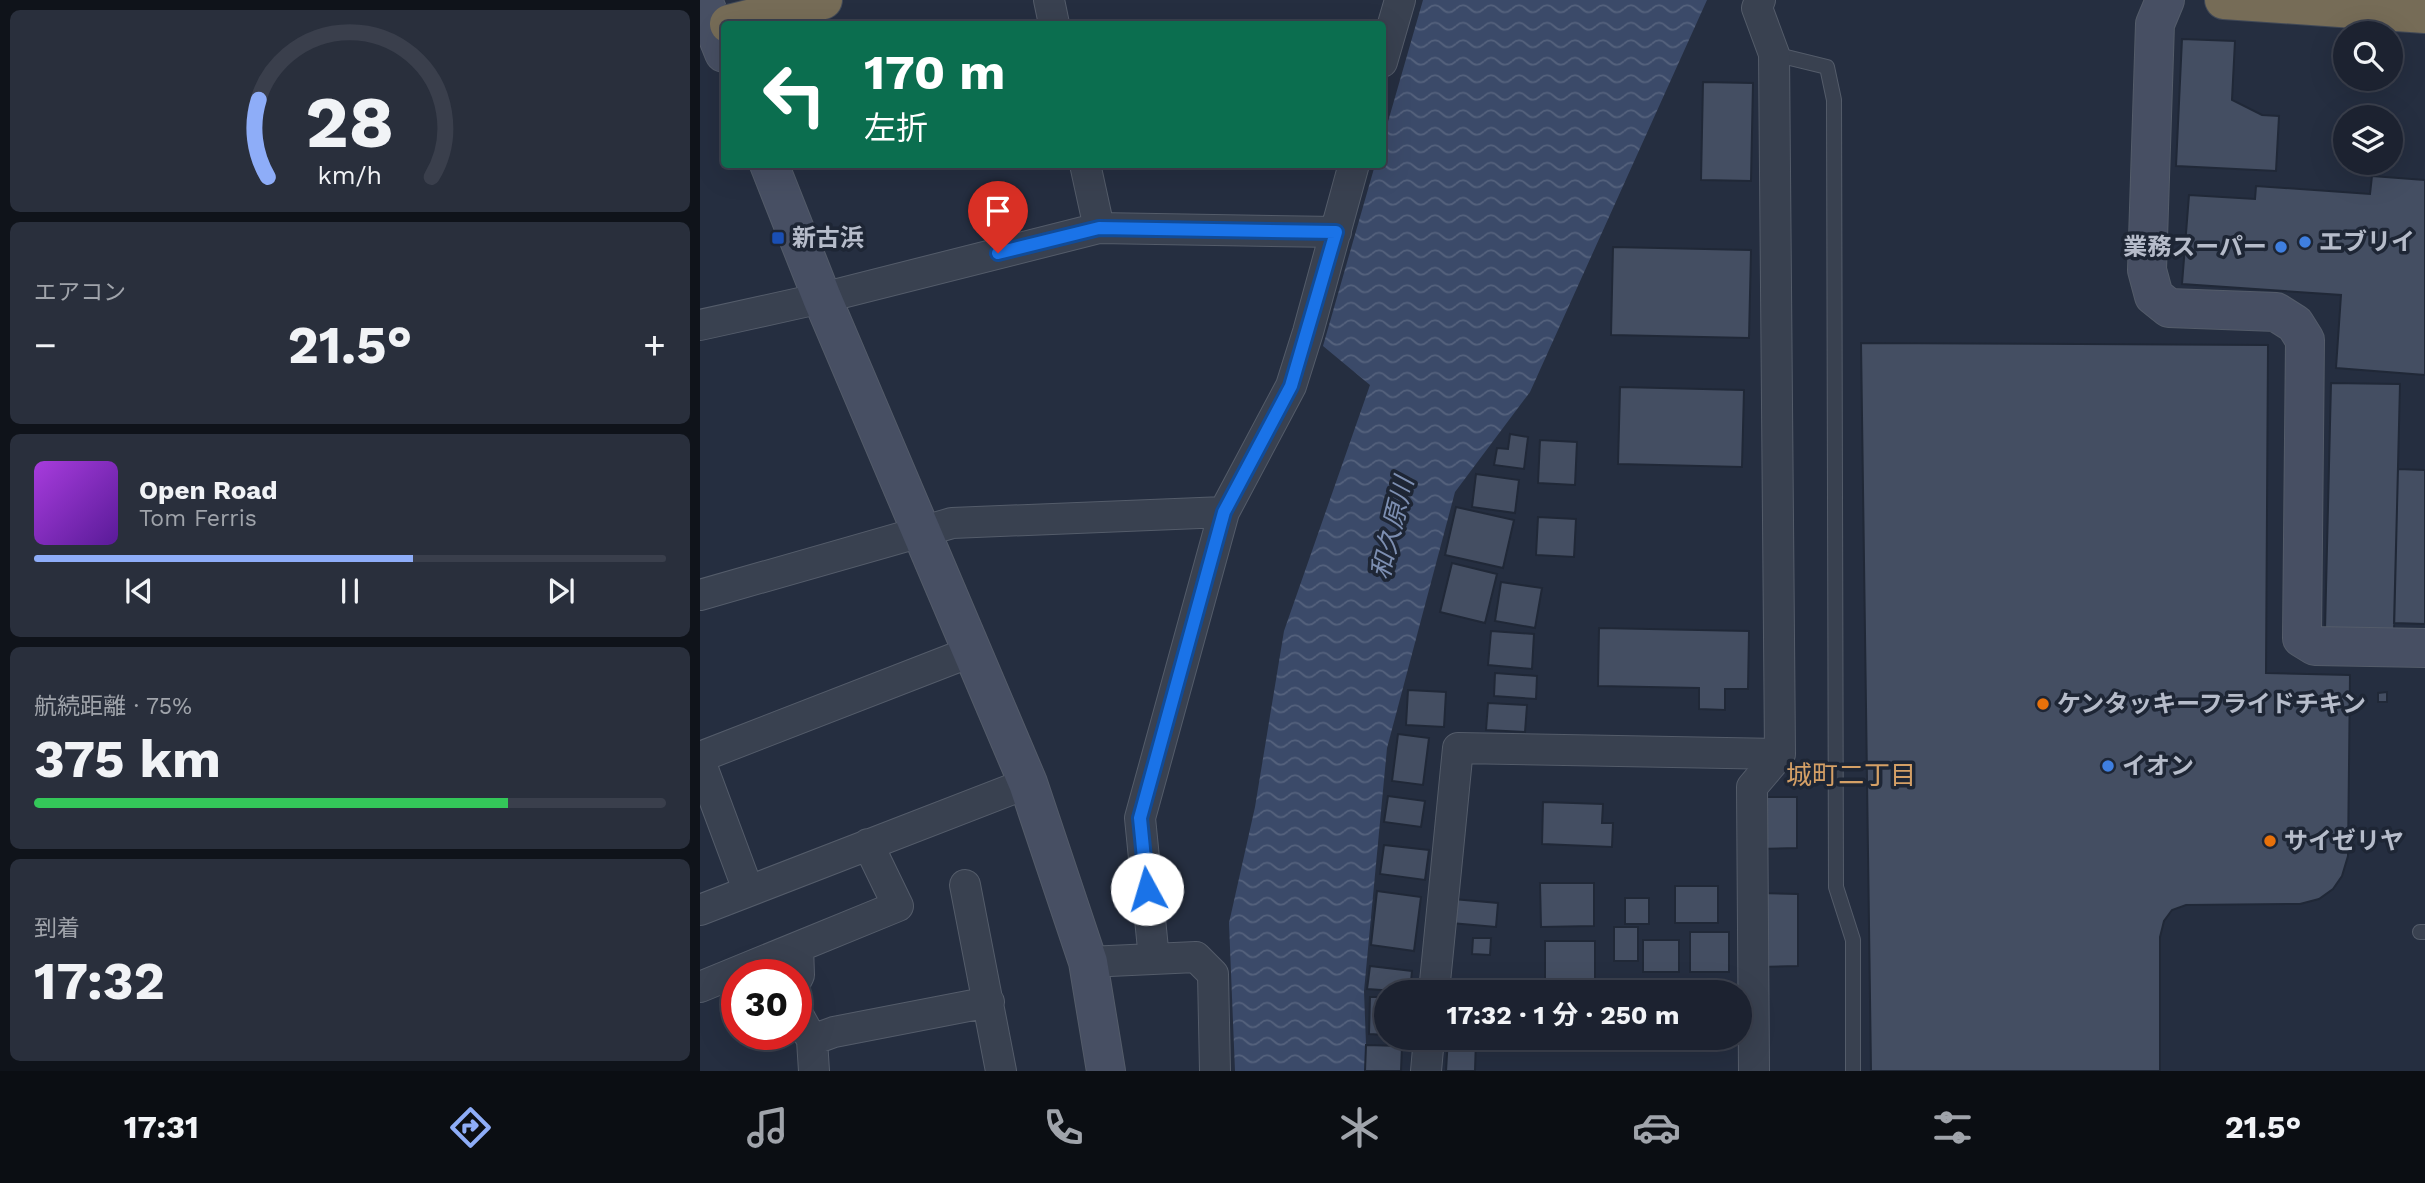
<!DOCTYPE html>
<html lang="ja">
<head>
<meta charset="utf-8">
<style>
	body { margin:0; font-family:"Work Sans","Noto Sans JP",sans-serif; background:#292f3c; color:#f1f3f6; height:100vh; display:flex; flex-direction:column; font-size:26px; white-space:nowrap }
	* { box-sizing:border-box; margin:0 }
	p { font-size:23px; color:#a0a4ab }
	.icon { flex:none; width:38px; height:38px; fill:none; stroke:currentColor; stroke-width:2; stroke-linecap:round; stroke-linejoin:round }
	.map { position:relative; flex:1; overflow:hidden }
	.panel { display:flex; flex-direction:column; gap:10px; padding:10px; background:#0f131a; width:700px }
	.panel>* { flex:none }
	.top-card { position:absolute; left:21px; top:21px; width:665px; height:147px; border-radius:7px; box-shadow:0 7px 28px #0002,0 0 0 2px #3a3f4c; background:#0b6e4f; color:#fff; overflow:hidden }
	.buttons { position:absolute; left:1633px; top:21px; display:grid; gap:14px }
	.buttons a { display:grid; place-items:center; width:70px; height:70px; border-radius:50%; background:#1c2230; box-shadow:0 7px 28px #0002,0 0 0 2px #3a3f4c; font-size:35px }
	.speed { position:absolute; left:21px; top:959px; display:flex; gap:14px; font-size:35px; font-weight:700; text-align:center }
	.speed>* { display:grid; place-content:center; width:91px; height:91px; border-radius:50%; background:#1c2230; box-shadow:0 7px 28px #0002,0 0 0 2px #3a3f4c; line-height:1 }
	.speed .limit { border:10px solid #d22; background:#fff; color:#111 }
	.pin { position:absolute; display:grid; place-items:center; width:60px; height:60px; color:#fff; margin:-72px -30px; border-radius:50% 50% 50% 0; rotate:-45deg; box-shadow:0 0 7px #0007 }
	.pin .icon { rotate:45deg }
	.me { position:absolute; width:77px; margin:-38px; rotate:354deg; stroke-linejoin:round; filter:drop-shadow(0 0 5px #0008) }
	.turn { display:flex; align-items:center; gap:24px; height:147px; padding:0 28px; font-size:32px }
	.turn .icon { width:91px; height:91px; stroke-width:2.5 }
	.turn b { display:block; font-size:49px; line-height:60px }
	.big { font-size:52px; font-weight:700; line-height:1.1 }
	.panel .widget { flex:1; display:flex; flex-direction:column; justify-content:center; gap:10px; min-width:0; padding:0 24px; border-radius:10px; background:#292f3c }
	.panel .dial { align-items:center; gap:0 }
	.dial svg { height:182px; overflow:visible; fill:none; stroke:#3a3f4c; stroke-width:7; stroke-linecap:round; text-anchor:middle }
	.dial text { fill:#f1f3f6; stroke:none }
	.song { display:flex; align-items:center; gap:21px }
	.cover { width:84px; height:84px; border-radius:10px; background:linear-gradient(135deg,hsl(280 70% 55%),hsl(270 70% 35%)) }
	.played { height:7px; border-radius:4px; background:linear-gradient(90deg,#8eadf8 60%,#3a3f4c 60%) }
	.keys { display:flex; justify-content:space-around; direction:ltr }
	.heat { display:flex; justify-content:space-between; align-items:center; font-size:38px; direction:ltr }
	.charge { height:10px; border-radius:5px; background:linear-gradient(90deg,#34c759 75%,#3a3f4c 0) }
	.trip { position:absolute; left:674px; top:980px; width:378px; height:70px; border-radius:35px; background:#1c2230; box-shadow:0 7px 28px #0002,0 0 0 2px #3a3f4c; font-weight:700; line-height:70px; text-align:center }
	.menu { display:flex; height:112px; justify-content:space-around; align-items:center; background:#0b0e13; color:#a0a4ab }
	.menu .icon { width:49px; height:49px }
	.menu .current { color:#8eadf8 }
	.menu b { font-size:32px; color:#f1f3f6 }
	main { display:flex; flex:1; min-height:0 }
	.map>svg:first-child { display:block }
	.water { fill:url(#water-waves) }
	.building { fill:#444e62; stroke:#202837; stroke-width:2 }
	.lines { fill:none; stroke-linecap:round; stroke-linejoin:round }
	.lane-casing { stroke:#545c6a; stroke-width:16 }
	.street-casing { stroke:#545c6a; stroke-width:32 }
	.secondary-casing { stroke:#545c6a; stroke-width:40 }
	.highway-casing { stroke:#414957; stroke-width:40 }
	.lane { stroke:#394150; stroke-width:14 }
	.street { stroke:#394150; stroke-width:30 }
	.secondary { stroke:#474f63; stroke-width:38 }
	.highway { stroke:#766c57; stroke-width:38 }
	.route-casing { stroke:#114b97; stroke-width:18 }
	.route { stroke:#1a73e8; stroke-width:12 }
	.transit-dot { fill:#1a4fb4; stroke:#1e2635; stroke-width:2.5 }
	.shop-dot { fill:#3f7fe0; stroke:#1e2635; stroke-width:2.5 }
	.food-dot { fill:#e8710a; stroke:#1e2635; stroke-width:2.5 }
	.labels { text-anchor:middle; dominant-baseline:central; stroke-width:7; stroke-linejoin:round; paint-order:stroke }
	.poi-label { font-size:24px; font-weight:bold; fill:#b6bcca; stroke:#1e2635; text-anchor:start }
	.water-label { font-size:26px; font-style:italic; fill:#7d8fb2; stroke:#1e2635 }
	.neighbourhood-label { font-size:26px; fill:#d5a066; stroke:#1e2635 }
</style>
</head>
<body>
<main>
<section class="panel">
<div class="widget dial"><svg viewBox="0 0 100 80">
<path d="M14 69A42 42 0 1 1 86 69"/>
<path d="M14 69A42 42 0 0 1 10 35" stroke="#8eadf8"/>
<text x="50" y="56" font-size="32" font-weight="700">28</text>
<text x="50" y="72" font-size="11">km/h</text>
</svg></div>
<div class="widget"><p>エアコン</p>
<div class="heat"><a>−</a><b class="big">21.5°</b><a>+</a></div>
</div>
<div class="widget">
<div class="song"><i class="cover"></i><div><b>Open Road</b><p>Tom Ferris</p></div></div>
<div class="played"></div>
<div class="keys"><svg class="icon" aria-label="previous" viewBox="0 0 24 24"><path d="M18 5L8 12l10 7zM5 5v14"/></svg><svg class="icon" aria-label="pause" viewBox="0 0 24 24"><path d="M8 5v14M16 5v14"/></svg><svg class="icon" aria-label="next" viewBox="0 0 24 24"><path d="M6 5l10 7-10 7zM19 5v14"/></svg></div>
</div>
<div class="widget"><p>航続距離 · 75%</p><b class="big">375 km</b><div class="charge"></div></div>
<div class="widget"><p>到着</p><b class="big">17:32</b></div>
</section>
<div class="map">
<svg width="1725" height="1071" viewBox="0 0 1725 1071">
	<defs>
		<pattern id="water-waves" width="16" height="10" patternUnits="userSpaceOnUse" patternTransform="scale(1.75)"><rect width="16" height="10" fill="#3b4a69"/><path d="M0 5q4-4 8 0t8 0" fill="none" stroke="#55627d"/></pattern>
	</defs>
	<rect width="100%" height="100%" fill="#252e40"/>
	<path class="water" d="M723 0H1007L830 392 755 492 687 748 664 991 667 1071H535L529 923 555 807 584 631 670 385 623 346 675 165 682 164 683 139Z"/>
	<path class="building" d="M1482 39 1535 41 1532 100 1562 115 1579 116 1576 171 1476 166Z
		M1003 82 1053 83 1051 181 1001 180Z
		M1672 176 1725 180V375L1636 368 1641 295 1482 284 1489 195 1555 199 1556 186 1670 194Z
		M913 247 1051 250 1049 338 911 335Z
		M1161 343 1568 345 1566 673 1650 675 1648 856 1642 876 1633 889 1619 899 1600 904 1486 905 1472 910 1464 921 1460 937V1071H1171Z
		M1631 383 1700 384 1694 632 1625 630Z
		M920 387 1044 390 1042 467 918 464Z
		M810 434 828 437 824 469 794 465 797 448 808 449Z
		M840 440 877 442 875 485 838 483Z
		M1698 469 1725 470V624L1694 623Z
		M776 474 819 480 815 513 772 507Z
		M756 507 814 520 803 568 745 555Z
		M838 517 876 519 874 557 836 555Z
		M752 563 797 574 785 623 740 612Z
		M801 582 842 588 835 628 795 621Z
		M899 628 1049 631 1048 689H1025V710L999 709V688L898 686Z
		M791 631 834 634 832 669 788 665Z
		M795 673 837 676 836 699 794 696Z
		M708 690 746 692 744 727 706 725Z
		M1687 692V702H1678V693Z
		M788 703 827 705 825 732 786 730Z
		M698 734 729 738 723 785 692 781Z
		M688 796 725 801 721 827 684 822Z
		M1058 797H1097V848L1058 849Z
		M843 802 903 804 902 823H913L912 847 842 844Z
		M684 845 729 850 725 880 680 874Z
		M840 883H894V926L841 927Z
		M975 886H1018V923H975Z
		M677 891 721 897 714 951 671 945Z
		M1059 893 1098 894V966L1059 967Z
		M925 898H949V924H925Z
		M753 899 798 903 796 927 751 923Z
		M914 927H938V961H914Z
		M990 932H1029V972H990Z
		M773 938H791L790 955 772 954Z
		M943 940H979V972H943Z
		M845 941H895V992H845Z
		M670 966 712 971 710 992 667 989Z
		M960 987V992H920V988Z
		M1035 987V992H968V988Z
		M670 997H686V1035L669 1034Z
		M748 1038 776 1039 775 1071H746Z
		M666 1045 702 1046 701 1071H665Z"/>
	<g class="lines">
		<defs>
			<path id="lane" d="M1074 54 1127 67 1134 100 1136 887 1153 940V1071
				M1720 932H1725"/>
			<path id="street" d="M349 0 354 24
				M682 62 700 0
				M385 164 399 228
				M0 325 122 298 399 228 636 232
				M0 595 252 523 524 512
				M0 757 273 651
				M0 761 48 890
				M265 885 301 1071
				M0 910 328 783
				M454 959 440 818 524 512 591 386 608 332 654 164
				M388 962 496 957 513 974 515 1071
				M96 981 99 975 98 947
				M0 987 198 906 168 844
				M734 992 758 748 1080 754
				M96 1011 112 1040 114 1071
				M112 1040 134 1032 289 1002
				M726 1071 729 1038
				M1054 1071 1052 787 1080 754 1074 54 1057 8 1060 0"/>
			<path id="secondary" d="M3 0 24 53
				M1465 0 1455 24 1447 270 1454 296 1469 308 1576 312 1595 324 1605 340 1602 638 1615 646 1725 648
				M69 164 122 298 328 783 388 962 406 1071"/>
			<path id="highway" d="M1524 0 1725 14
				M29 24 123 0"/>
		</defs>
		<use href="#lane" class="lane-casing"/>
		<use href="#street" class="street-casing"/>
		<use href="#secondary" class="secondary-casing"/>
		<use href="#highway" class="highway-casing"/>
		<use href="#lane" class="lane"/>
		<use href="#street" class="street"/>
		<use href="#secondary" class="secondary"/>
		<use href="#highway" class="highway"/>
	</g>
	<g class="lines">
		<defs>
			<path id="route" d="M298 253 399 228 636 232 591 386 524 512 440 818 447 889"/>
		</defs>
		<use href="#route" class="route-casing"/>
		<use href="#route" class="route"/>
	</g>
	<rect class="transit-dot" x="71" y="231" width="14" height="14" rx="3.5"/>
	<g class="shop-dot">
		<circle cx="1605" cy="242" r="7"/>
		<circle cx="1581" cy="247" r="7"/>
		<circle cx="1408" cy="766" r="7"/>
	</g>
	<g class="food-dot">
		<circle cx="1343" cy="704" r="7"/>
		<circle cx="1570" cy="841" r="7"/>
	</g>
	<g class="labels">
		<g class="poi-label">
			<text x="92" y="238">新古浜</text>
			<text x="1619" y="242">エブリイ</text>
			<text x="1567" y="247" text-anchor="end">業務スーパー</text>
			<text x="1357" y="704">ケンタッキーフライドチキン</text>
			<text x="1422" y="766">イオン</text>
			<text x="1584" y="841">サイゼリヤ</text>
		</g>
		<g class="water-label">
			<text transform="translate(692 528) rotate(-76)">和久原川</text>
		</g>
		<g class="neighbourhood-label">
			<text x="1151" y="775">城町二丁目</text>
		</g>
	</g>
</svg>
<div class="buttons">
<a><svg class="icon" aria-label="search" viewBox="0 0 24 24"><circle cx="10" cy="10" r="6"/><path d="M15 15l6 6"/></svg></a>
<a><svg class="icon" aria-label="layers" viewBox="0 0 24 24"><path d="M12 4l9 5-9 5-9-5zM3 14l9 5 9-5"/></svg></a>
</div>
<div class="speed"><div class="limit">30</div></div>
<div class="pin" style="left:298px;top:253px;background:#d93025"><svg class="icon" aria-label="arrive" viewBox="0 0 24 24"><path d="M6 21V4h12l-3 4 3 4H6"/></svg></div>
<svg class="me" style="left:447px;top:889px" viewBox="-20 -20 40 40"><circle r="19" fill="#fff"/><path d="M0-13L10 11 0 6-10 11z" fill="#1a73e8"/></svg>
<div class="trip">17:32 · 1 分 · 250 m</div>
<div class="top-card">
<div class="turn"><svg class="icon" aria-label="left" viewBox="0 0 24 24"><path d="M17 20v-9H6M10 6l-5 5 5 5"/></svg><div><b>170 m</b>左折</div></div>
</div>
</div>
</main>
<nav class="menu">
<b>17:31</b>
<svg class="icon current" aria-label="directions" viewBox="0 0 24 24"><path d="M12 3l9 9-9 9-9-9zM9 14v-3h6M13 9l2 2-2 2"/></svg>
<svg class="icon" aria-label="music" viewBox="0 0 24 24"><path d="M9 18V5l10-2v13"/><circle cx="6" cy="18" r="3"/><circle cx="16" cy="16" r="3"/></svg>
<svg class="icon" aria-label="phone" viewBox="0 0 24 24"><path d="M5 4h4l2 5-3 2q2 4 5 5l2-3 5 2v4C11 20 4 13 5 4z"/></svg>
<svg class="icon" aria-label="climate" viewBox="0 0 24 24"><path d="M12 3v18M4 7l16 10M4 17L20 7"/></svg>
<svg class="icon" aria-label="car" viewBox="0 0 24 24"><path d="M5 17H2v-5l4-1 3-4h7l3 4 3 1v5h-3M9 17h6M6 11h13"/><circle cx="7" cy="17" r="2"/><circle cx="17" cy="17" r="2"/></svg>
<svg class="icon" aria-label="filters" viewBox="0 0 24 24"><path d="M4 7h16M4 17h16"/><circle cx="9" cy="7" r="2"/><circle cx="15" cy="17" r="2"/></svg>
<b>21.5°</b>
</nav>
</body>
</html>
